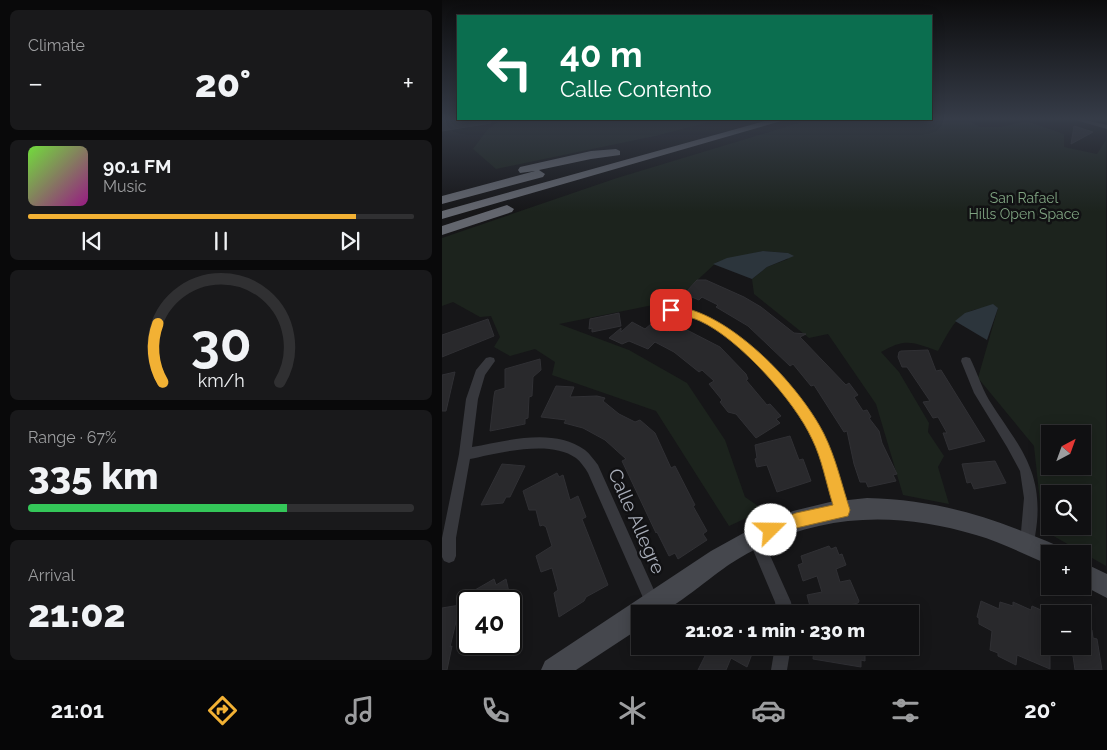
<!DOCTYPE html>
<html lang="en">
<head>
<meta charset="utf-8">
<style>
	body { margin:0; font-family:Raleway,sans-serif; background:#19191b; color:#f1f3f6; height:100vh; display:flex; flex-direction:column; font-size:19px; white-space:nowrap }
	* { box-sizing:border-box; margin:0 }
	p { font-size:16px; color:#9c9d9f }
	.icon { flex:none; width:28px; height:28px; fill:none; stroke:currentColor; stroke-width:2; stroke-linecap:round; stroke-linejoin:round }
	.map { position:relative; flex:1; overflow:hidden }
	.drawer { display:flex; flex-direction:column; gap:10px; padding:10px; background:#09090a; width:442px }
	.drawer>* { flex:none }
	.banner { position:absolute; left:15px; top:15px; width:475px; height:105px; border-radius:0px; box-shadow:0 2px 12px #0003,0 0 0 1px #303032; background:#0b6e4f; color:#fff; overflow:hidden }
	.needle { width:32px; rotate:41deg }
	.buttons { position:absolute; left:599px; top:425px; display:grid; gap:10px }
	.buttons a { display:grid; place-items:center; width:50px; height:50px; border-radius:0px; background:#101012; box-shadow:0 2px 12px #0003,0 0 0 1px #303032; font-size:25px }
	.speed { position:absolute; left:15px; top:590px; display:flex; gap:10px; font-size:25px; font-weight:700; text-align:center }
	.speed>* { display:grid; place-content:center; width:65px; height:65px; border-radius:50%; background:#101012; box-shadow:0 2px 12px #0003,0 0 0 1px #303032; line-height:1 }
	.speed .limit { border:2px solid #111; border-radius:8px; background:#fff; color:#111 }
	.pin { position:absolute; display:grid; place-items:center; width:42px; height:42px; color:#fff; margin:-21px; border-radius:10px; box-shadow:0 2px 8px #0006 }
	.me { position:absolute; width:55px; margin:-28px; rotate:68deg; stroke-linejoin:round; filter:drop-shadow(0 0 4px #0008) }
	.turn { display:flex; align-items:center; gap:18px; height:105px; padding:0 20px; font-size:22px }
	.turn .icon { width:65px; height:65px; stroke-width:2.5 }
	.turn b { display:block; font-size:35px; line-height:42px }
	.big { font-size:38px; font-weight:800; line-height:1.1 }
	.drawer .widget { flex:1; display:flex; flex-direction:column; justify-content:center; gap:8px; min-width:0; padding:0 18px; border-radius:8px; background:#19191b }
	.drawer .dial { align-items:center; gap:0 }
	.dial svg { height:130px; overflow:visible; fill:none; stroke:#303032; stroke-width:7; stroke-linecap:round; text-anchor:middle }
	.dial text { fill:#f1f3f6; stroke:none }
	.song { display:flex; align-items:center; gap:15px }
	.cover { width:60px; height:60px; border-radius:8px; background:linear-gradient(135deg,hsl(100 70% 55%),hsl(310 70% 35%)) }
	.played { height:5px; border-radius:2px; background:linear-gradient(90deg,#f2b134 85%,#303032 85%) }
	.keys { display:flex; justify-content:space-around; direction:ltr }
	.heat { display:flex; justify-content:space-between; align-items:center; font-size:28px; direction:ltr }
	.charge { height:8px; border-radius:4px; background:linear-gradient(90deg,#34c759 67%,#303032 0) }
	.trip { position:absolute; left:189px; top:605px; width:288px; height:50px; border-radius:0px; background:#101012; box-shadow:0 2px 12px #0003,0 0 0 1px #303032; font-weight:800; line-height:50px; text-align:center }
	.tab-bar { display:flex; height:80px; justify-content:space-around; align-items:center; background:#060607; color:#9c9d9f }
	.tab-bar .icon { width:35px; height:35px }
	.tab-bar .current { color:#f2b134 }
	.tab-bar b { font-size:22px; color:#f1f3f6 }
	main { display:flex; flex:1; min-height:0 }
	.map>svg:first-child { display:block }
	.green { fill:#1c231d; fill-rule:evenodd }
	.water { fill:#2c353c }
	.building { fill:#29292c; stroke:#303034 }
	.lines { fill:none; stroke-linecap:round; stroke-linejoin:round }
	.street { fill:#37383d; fill-rule:evenodd }
	.secondary { fill:#45474d; fill-rule:evenodd }
	.highway { fill:#63666e; fill-rule:evenodd }
	.route { fill:#f2b134; stroke:#9d7322 }
	.labels { text-anchor:middle; dominant-baseline:central; stroke-width:5; stroke-linejoin:round; paint-order:stroke }
	.far-park-label { font-size:14px; fill:#7fa381; stroke:#111113 }
	.near-street-label { font-size:19px; fill:#a8adb8; stroke:#111113 }
</style>
</head>
<body>
<main>
<section class="drawer">
<div class="widget"><p>Climate</p>
<div class="heat"><a>−</a><b class="big">20°</b><a>+</a></div>
</div>
<div class="widget">
<div class="song"><i class="cover"></i><div><b>90.1 FM</b><p>Music</p></div></div>
<div class="played"></div>
<div class="keys"><svg class="icon" aria-label="previous" viewBox="0 0 24 24"><path d="M18 5L8 12l10 7zM5 5v14"/></svg><svg class="icon" aria-label="pause" viewBox="0 0 24 24"><path d="M8 5v14M16 5v14"/></svg><svg class="icon" aria-label="next" viewBox="0 0 24 24"><path d="M6 5l10 7-10 7zM19 5v14"/></svg></div>
</div>
<div class="widget dial"><svg viewBox="0 0 100 80">
<path d="M14 69A42 42 0 1 1 86 69"/>
<path d="M14 69A42 42 0 0 1 11 33" stroke="#f2b134"/>
<text x="50" y="56" font-size="32" font-weight="700">30</text>
<text x="50" y="72" font-size="11">km/h</text>
</svg></div>
<div class="widget"><p>Range · 67%</p><b class="big">335 km</b><div class="charge"></div></div>
<div class="widget"><p>Arrival</p><b class="big">21:02</b></div>
</section>
<div class="map">
<svg width="665" height="670" viewBox="0 0 665 670">
	<rect width="100%" height="100%" fill="#161618"/>
	<path class="green" d="M522 118 538 127H560L584 121 622 134V147L655 154 664 140V566L601 530 592 446 536 378 556 308C519 305 512 322 496 351 469 342 464 338 439 352L457 372 487 423 486 432 502 456 496 467 507 504 461 495 434 404 386 334 367 338 312 294 310 279 325 267 346 259 345 253 321 251 275 262 237 297 227 295 216 304 117 324 187 350 245 383 283 440 303 497 322 510 287 526 214 411 110 375 113 362 93 349 68 356 52 347 58 337 49 316 38 317 11 302 0 306V238L175 178 370 119ZM608 434H640V466H608ZM608 494H640V526H608Z
		M60 119H279L213 136 54 169 31 149 45 130Z"/>
	<path class="water" d="M321 251 346 253 352 256 325 267 310 279 271 264 285 258Z
		M551 304 556 308 545 340 513 321 523 313Z"/>
	<path class="building" d="M0 118 49 119V123L0 131Z
		M632 126 651 132 629 144Z
		M255 280H264L302 297 319 307 352 333 364 334 358 337 404 385 407 383 416 395 412 397 421 411 425 410 429 417 427 418 437 431 440 443 455 474 451 475 454 481 426 487 424 482H418L412 464 405 431 402 432 372 385 369 386 351 364 348 366 306 326 274 307 276 305 260 297 257 300 242 294Z
		M177 313 179 326 150 332V328L147 329 148 319Z
		M46 319 52 336 0 357V335Z
		M190 322 203 329 209 324 227 332 232 327 243 329 278 347 304 374 306 379 304 380 325 405 328 404 339 416 334 419 338 423 314 438 294 414 286 412 278 402 280 400 267 384 272 381 260 370 257 372 232 352 213 342 206 349 187 341 180 344 167 338 179 328V332Z
		M486 350 494 371 499 370 543 441 507 450 501 433H505L496 417 491 418 481 402 488 401 465 367H460L456 357 457 352 459 351Z
		M98 359 99 370 91 377 90 396 87 397 86 418 83 419V424L48 431 52 396 53 391 63 388V369Z
		M13 372 4 411H0V375Z
		M114 386 132 387 128 397 155 396 163 398 161 401 177 414 193 422 198 420 213 433 229 468 233 466 253 505 251 506 265 531 261 534 265 540 236 559 233 553 227 556 215 532 214 533 180 461 184 459 163 440 141 428 122 423 124 420 99 417Z
		M348 436 357 460 361 459 369 481 335 492 325 465 315 467 313 459 315 458 313 445Z
		M553 461 564 483 532 489 529 482 525 483 520 464Z
		M60 464 83 466 68 497H64L61 503 39 505Z
		M115 473 117 477 121 475 128 500 136 496 144 517 140 519 166 585 144 597 142 601 117 617 112 593 116 590 110 568 99 572 94 556 110 546 104 527 101 525 98 526 94 510H87L81 491Z
		M387 546 389 549 394 547 397 555 400 554 404 565 394 569 398 582 408 580 417 601 416 603 370 614 365 595 380 592 375 576 361 581 356 565 361 563 359 556Z
		M52 579 54 585 64 579 69 601H28L26 594Z
		M539 601 557 609 558 602 571 606V602L589 610 590 606 608 614V669L575 655 574 665 556 656V653L548 650 550 631 537 624V618L535 617Z
		M18 605 8 647 10 646 5 670H0V608Z
		M640 627 650 630 651 638 655 639 660 670H633L631 656 609 647 640 646Z
		M268 646H313L305 667 289 658 284 670H256Z
		M372 646H423V661L419 660V667L371 659Z"/>
	<g class="lines">
		<path class="street" d="M626 118H635L665 125V129Z
			M229 306C238 308 247 309 255 312 308 334 355 383 381 434 393 458 400 485 408 510L406 515 401 517 396 515C386 491 383 465 373 442 352 394 297 335 248 317 241 314 233 313 226 311L224 309 226 307Z
			M48 357 52 358 53 361 43 375 36 399 30 447C65 441 111 427 143 450 148 454 152 460 156 465L216 599 219 604 216 609 211 612 206 609 146 473C143 468 139 462 134 458 108 439 57 453 28 459L14 538V556L12 561 7 563 2 561 0 557V538L17 454 24 399 34 370 44 358Z
			M524 357 528 358C535 372 539 386 547 400 574 443 600 467 595 522 594 530 593 540 590 548L585 550 580 548 578 543 582 498 578 471 565 447 532 393 519 361 520 358Z
			M313 531 318 533 349 602 351 614H335L333 602 306 538 308 533Z
			M333 646H349L345 670H329Z"/>
		<path class="secondary" d="M425 498C498 500 549 517 616 546L619 554H608V565C583 555 559 542 534 535 447 509 365 514 288 564 274 573 227 612 216 614 211 615 203 614 198 614V628L134 670H99L103 661 269 551 307 530 351 511 388 502Z
			M640 562 665 574V598L640 585Z"/>
		<path class="highway" d="M330 119H346L0 219V211Z
			M174 149 178 151V155L149 159 97 170 103 174 101 177 0 204V196L93 171 78 173 76 170 78 167 149 151Z
			M65 205 72 209 70 212 0 235V226Z"/>
	</g>
	<linearGradient id="sky" x2="0" y2="1"><stop stop-color="#0c0c0d"/><stop offset="0.56" stop-color="#363c48"/><stop offset="1" stop-color="#363c48" stop-opacity="0"/></linearGradient>
	<rect width="665" height="212" fill="url(#sky)"/>
	<path class="route" d="M229 306C286 309 358 386 382 434 394 458 400 486 408 510L406 516 354 528 329 538 323 536 321 530 323 525 354 513 391 505C384 483 380 459 370 439 353 401 296 338 258 321 247 316 236 315 225 312L223 310Z"/>
	<g class="labels">
		<g class="far-park-label">
			<text x="582" y="198">San Rafael<tspan x="582" dy="16">Hills Open Space</tspan></text>
		</g>
		<g class="near-street-label">
			<text transform="translate(195 521) rotate(66)">Calle Allegre</text>
		</g>
	</g>
</svg>
<div class="buttons">
<a><svg class="needle" viewBox="-14 -14 28 28"><path d="M0-13l5 13h-10z" fill="#e53935"/><path d="M0 13l5-13h-10z" fill="#9c9d9f"/></svg></a>
<a><svg class="icon" aria-label="search" viewBox="0 0 24 24"><circle cx="10" cy="10" r="6"/><path d="M15 15l6 6"/></svg></a>
<a>+</a>
<a>−</a>
</div>
<div class="speed"><div class="limit">40</div></div>
<div class="pin" style="left:229px;top:310px;background:#d93025"><svg class="icon" aria-label="arrive" viewBox="0 0 24 24"><path d="M6 21V4h12l-3 4 3 4H6"/></svg></div>
<svg class="me" style="left:329px;top:530px" viewBox="-20 -20 40 40"><circle r="19" fill="#fff"/><path d="M0-13L10 11 0 6-10 11z" fill="#f2b134"/></svg>
<div class="trip">21:02 · 1 min · 230 m</div>
<div class="banner">
<div class="turn"><svg class="icon" aria-label="left" viewBox="0 0 24 24"><path d="M17 20v-9H6M10 6l-5 5 5 5"/></svg><div><b>40 m</b>Calle Contento</div></div>
</div>
</div>
</main>
<nav class="tab-bar">
<b>21:01</b>
<svg class="icon current" aria-label="directions" viewBox="0 0 24 24"><path d="M12 3l9 9-9 9-9-9zM9 14v-3h6M13 9l2 2-2 2"/></svg>
<svg class="icon" aria-label="music" viewBox="0 0 24 24"><path d="M9 18V5l10-2v13"/><circle cx="6" cy="18" r="3"/><circle cx="16" cy="16" r="3"/></svg>
<svg class="icon" aria-label="phone" viewBox="0 0 24 24"><path d="M5 4h4l2 5-3 2q2 4 5 5l2-3 5 2v4C11 20 4 13 5 4z"/></svg>
<svg class="icon" aria-label="climate" viewBox="0 0 24 24"><path d="M12 3v18M4 7l16 10M4 17L20 7"/></svg>
<svg class="icon" aria-label="car" viewBox="0 0 24 24"><path d="M5 17H2v-5l4-1 3-4h7l3 4 3 1v5h-3M9 17h6M6 11h13"/><circle cx="7" cy="17" r="2"/><circle cx="17" cy="17" r="2"/></svg>
<svg class="icon" aria-label="filters" viewBox="0 0 24 24"><path d="M4 7h16M4 17h16"/><circle cx="9" cy="7" r="2"/><circle cx="15" cy="17" r="2"/></svg>
<b>20°</b>
</nav>
</body>
</html>
